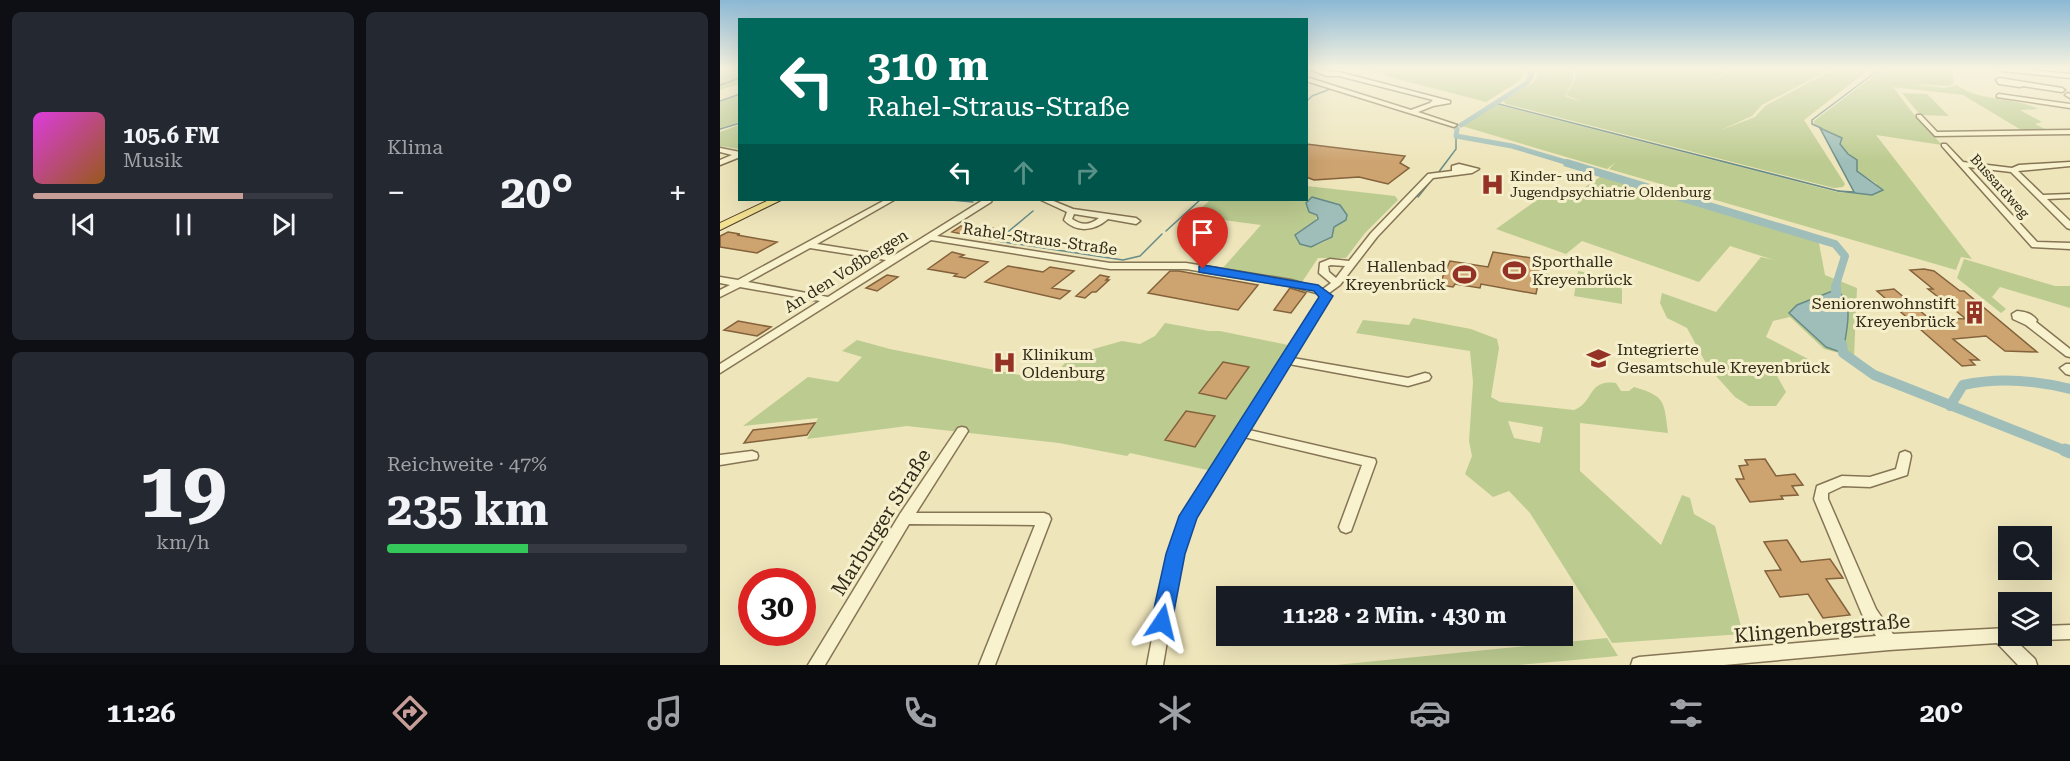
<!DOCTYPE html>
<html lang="de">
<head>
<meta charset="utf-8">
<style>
	body { margin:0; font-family:"Roboto Serif",serif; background:#242831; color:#f1f3f6; height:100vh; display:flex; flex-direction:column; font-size:22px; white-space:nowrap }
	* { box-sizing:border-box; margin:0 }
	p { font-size:20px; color:#9ea1a6 }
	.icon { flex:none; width:33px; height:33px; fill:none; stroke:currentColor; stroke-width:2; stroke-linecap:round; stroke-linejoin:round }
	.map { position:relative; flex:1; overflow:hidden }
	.details { display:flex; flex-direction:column; gap:12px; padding:12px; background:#0d0f14; width:720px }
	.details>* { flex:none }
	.hud { position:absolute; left:18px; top:18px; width:570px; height:183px; border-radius:0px; box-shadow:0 6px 24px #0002; background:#00695c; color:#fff; overflow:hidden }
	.controls { position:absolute; left:1278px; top:526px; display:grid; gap:12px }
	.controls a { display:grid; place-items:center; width:54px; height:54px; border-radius:0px; background:#171b24; box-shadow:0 6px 24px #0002; font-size:30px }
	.speed { position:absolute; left:18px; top:568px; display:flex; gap:12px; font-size:30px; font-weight:700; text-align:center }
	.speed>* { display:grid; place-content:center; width:78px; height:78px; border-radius:50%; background:#171b24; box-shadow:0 6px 24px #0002; line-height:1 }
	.speed .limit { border:9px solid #d22; background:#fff; color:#111 }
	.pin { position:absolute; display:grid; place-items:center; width:51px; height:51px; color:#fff; margin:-62px -26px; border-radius:50% 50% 50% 0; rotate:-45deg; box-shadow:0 0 6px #0007 }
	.pin .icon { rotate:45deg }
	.me { position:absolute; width:66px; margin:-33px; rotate:10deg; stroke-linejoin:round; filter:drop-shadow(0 0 4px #0008) }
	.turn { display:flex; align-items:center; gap:21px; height:126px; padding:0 30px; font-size:27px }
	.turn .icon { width:78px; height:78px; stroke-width:2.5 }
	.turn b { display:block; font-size:42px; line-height:51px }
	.lanes { display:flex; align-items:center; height:57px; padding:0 30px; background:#0003; justify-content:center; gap:30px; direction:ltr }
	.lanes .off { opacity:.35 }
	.big { font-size:45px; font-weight:700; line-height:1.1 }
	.details .tile { flex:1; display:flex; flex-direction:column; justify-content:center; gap:9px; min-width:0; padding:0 21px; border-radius:9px; background:#242831 }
	.details .dial { align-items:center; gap:0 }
	.dial b { font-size:78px; line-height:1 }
	.song { display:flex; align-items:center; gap:18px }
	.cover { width:72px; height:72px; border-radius:9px; background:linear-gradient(135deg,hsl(300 70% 55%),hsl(30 70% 35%)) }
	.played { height:6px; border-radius:3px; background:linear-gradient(90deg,#c79d98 70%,#363941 70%) }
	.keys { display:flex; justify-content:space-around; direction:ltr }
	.heat { display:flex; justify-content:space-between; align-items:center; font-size:33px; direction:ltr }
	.charge { height:9px; border-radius:4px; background:linear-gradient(90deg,#34c759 47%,#363941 0) }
	.details .tiles { flex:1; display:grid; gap:12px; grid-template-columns:repeat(2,1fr) }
	.trip { position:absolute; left:496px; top:586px; width:357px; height:60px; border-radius:0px; background:#171b24; box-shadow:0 6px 24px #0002; font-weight:700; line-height:60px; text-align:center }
	.menu { display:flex; height:96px; justify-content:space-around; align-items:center; background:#090b0e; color:#9ea1a6 }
	.menu .icon { width:42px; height:42px }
	.menu .active { color:#c79d98 }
	.menu b { font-size:27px; color:#f1f3f6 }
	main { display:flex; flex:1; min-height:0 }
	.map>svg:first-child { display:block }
	.green { fill:#bccb90; fill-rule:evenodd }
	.water { fill:#9fbeb9; stroke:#678b87; stroke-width:1.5 }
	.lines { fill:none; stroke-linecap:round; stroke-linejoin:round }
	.stream { stroke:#678b87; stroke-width:1.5 }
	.canal-far3 { stroke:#9fbeb9; stroke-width:5 }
	.canal-far2 { stroke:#9fbeb9; stroke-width:8 }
	.canal-far1 { stroke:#9fbeb9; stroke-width:10 }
	.canal { stroke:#9fbeb9; stroke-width:13 }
	.building { fill:#cda370; stroke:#84623b; stroke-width:1.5 }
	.minor-casing { stroke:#857555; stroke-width:3 }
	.major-casing { stroke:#52422a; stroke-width:2 }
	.minor { fill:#f9f2ce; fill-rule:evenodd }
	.major { fill:#f3e291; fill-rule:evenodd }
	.route { fill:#1a73e8; stroke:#114b97; stroke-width:1.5 }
	.labels { text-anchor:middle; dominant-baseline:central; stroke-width:6; stroke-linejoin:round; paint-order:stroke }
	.far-poi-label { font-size:14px; fill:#342a1a; stroke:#f5efcb; text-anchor:start }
	.far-street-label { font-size:14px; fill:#342a1a; stroke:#f5efcb }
	.street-label { font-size:16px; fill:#342a1a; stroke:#f5efcb }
	.poi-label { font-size:16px; fill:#342a1a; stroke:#f5efcb; text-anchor:start }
	.near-street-label { font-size:20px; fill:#342a1a; stroke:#f5efcb }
</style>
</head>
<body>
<main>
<section class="details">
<div class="tiles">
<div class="tile">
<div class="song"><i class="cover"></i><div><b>105.6 FM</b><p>Musik</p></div></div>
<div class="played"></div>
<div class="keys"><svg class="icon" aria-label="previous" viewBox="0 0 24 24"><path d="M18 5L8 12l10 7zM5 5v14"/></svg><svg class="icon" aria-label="pause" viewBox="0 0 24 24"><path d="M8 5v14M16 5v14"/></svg><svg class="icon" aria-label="next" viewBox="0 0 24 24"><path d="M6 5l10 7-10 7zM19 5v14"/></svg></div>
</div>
<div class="tile"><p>Klima</p>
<div class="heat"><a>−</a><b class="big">20°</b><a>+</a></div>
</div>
<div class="tile dial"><b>19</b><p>km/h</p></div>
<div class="tile"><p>Reichweite · 47%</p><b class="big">235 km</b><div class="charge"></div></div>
</div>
</section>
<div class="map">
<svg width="1350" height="665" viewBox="0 0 1350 665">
	<rect width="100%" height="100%" fill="#eee5bb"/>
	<path class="green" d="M19 68V84L0 90V69Z
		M635 68H800L804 72 798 82 766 102Z
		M813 68H854L853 82 845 96 862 102 846 95 855 81 856 68H1011L986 85 1014 68H1113L1042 105 1032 116 1001 130 1035 117 1045 106 1116 68H1151L1084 120 1125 184 1123 187 1114 188 786 104 783 101 814 82 818 74Z
		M1164 68H1232L1234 83 1228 86 1193 84 1224 88 1237 85C1259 102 1292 96 1318 109L1300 110 1322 122 1315 124 1327 130 1303 131 1243 95 1173 87 1192 112 1222 145 1156 135 1252 259 1241 257 1236 270 889 169 896 162 887 169 742 126 775 104 1117 192 1152 195 1157 184 1137 171V160L1128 154 1120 144 1122 138 1094 124V121Z
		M1182 93 1207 94 1229 116 1200 115Z
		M19 95V122L0 128V102Z
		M19 125V149L0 146V132Z
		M883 175 1098 238 1105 275 1137 288 1134 357 1104 349 1070 317 1053 321 1046 337 1090 360 1077 365 1057 364V376L1066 392 1056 406H1029L1015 397 988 367 967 328 947 318 940 303 942 293 996 312 1041 257 1054 260 1010 246 979 282 862 241 846 254 776 229 831 190 852 196Z
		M587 186 675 196 678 200 645 233 626 258H598L582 282 502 269 541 225 473 216 490 200H586ZM598 199 620 205 626 220 614 227 612 237C603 244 588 251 579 242L580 231 596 221Z
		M1244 259 1335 286H1350V308L1280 287 1272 297 1286 309 1281 313 1237 278Z
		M858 271 888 277 902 289V304L854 296Z
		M693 318 751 329 777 339 779 348 771 397 780 402 854 410C875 402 867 379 896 383L901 391H909L914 387C946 396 944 402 948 433L860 423V471L941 545 962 495 970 498 974 514 995 526 1023 634 892 643 810 513 789 491 773 497 745 474 752 456 749 441 753 382 750 351 636 333 643 320 689 325ZM788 421 823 427 820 443 794 438Z
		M445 323 489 331H500L573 346 492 471 410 453 407 456 339 443 187 426 87 439 98 418 23 426 88 377 118 382 142 357 122 351 137 340 170 349 329 381 352 355 402 341 420 344 435 336Z
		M887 638 898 656 799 665H616Z"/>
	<path class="water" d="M1100 128 1122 138 1120 144 1128 154 1137 160V171L1163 190 1152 195 1118 191 1134 192Z
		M592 197 620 205 627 215 626 220 614 227 612 237 591 247 580 244 575 235 598 219 597 215 589 212 586 203Z
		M1115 290C1137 301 1125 334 1123 353L1106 347 1069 313 1077 305Z"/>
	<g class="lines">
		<path class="stream" d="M0 85 20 78
			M0 101 20 94
			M586 102 592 96 613 88
			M775 103 1118 191
			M1101 128 1092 124V120L1161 68
			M0 129 20 123
			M718 173 736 149V136
			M698 197 714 177
			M231 200 253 202
			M313 211 277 241 403 260 420 256 442 234
			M446 231 480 200"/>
		<path class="canal-far3" d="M741 125 807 83 812 75 807 68
			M737 129 736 136 792 146 852 164"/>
		<path class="canal-far2" d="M847 163 1115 244 1125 256 1115 288"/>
		<path class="canal-far1" d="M1116 287V300
			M1122 344 1123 353 1154 375 1349 452
			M1230 406 1243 385C1280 377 1314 380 1350 389"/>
		<path class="canal" d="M1345 450 1350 452"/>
	</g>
	<path class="building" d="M586 144 685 156 680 163 689 168 668 184 639 177 594 180 586 177Z
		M241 226H256L285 230 271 240 232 232Z
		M8 232 20 234 17 235 57 242 37 253 0 247V236Z
		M232 252 244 255 240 257 268 262 245 278 234 276 237 274 208 269Z
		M773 252 824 260 821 274 829 275 826 286 818 284 816 294 761 284 760 288 735 284 733 287 719 285 730 261 768 267Z
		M288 266 323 272 330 267 354 271 332 288 350 291 340 299 265 282Z
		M1204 269 1214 271 1240 291H1244L1317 352 1285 351 1266 336 1233 339 1259 360H1250L1255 365 1242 366 1157 291 1174 289 1217 325 1222 318 1246 319 1208 289H1213L1190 270Z
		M450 271H459L538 285 518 310 428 293Z
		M167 275 178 277 157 291 146 288Z
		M380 275 389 277 386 280H389L376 292H372L365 298 356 296Z
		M570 288 586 293 571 313 554 310Z
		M18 321 51 327 37 336 4 330Z
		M503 362 529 367 506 399 479 393Z
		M466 411 495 416 475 447 445 440Z
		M95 423 87 435 24 443 33 430Z
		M1045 459 1056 476 1075 474 1083 485 1072 486 1078 495 1061 496 1063 499 1030 502 1016 479H1024L1019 466 1028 465 1025 460Z
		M1067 540 1081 562 1110 559 1123 578 1106 579 1130 615 1103 618 1088 594 1060 597 1045 571 1061 570 1044 542Z"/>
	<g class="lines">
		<defs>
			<path id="minor" d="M586 68C598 68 608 72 619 72L730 101V103L713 106 698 112 737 125 734 127 586 81V77L691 110 710 103 713 100 619 76H607Z
				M1294 68 1350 74V78L1282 71 1279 69Z
				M1279 78 1342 88 1345 90 1342 92 1303 86 1300 87 1279 84 1276 80Z
				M1348 93 1350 94V98L1345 95Z
				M1279 94 1350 104V108L1277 97V95Z
				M1197 115H1201L1217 132 1350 130V134L1215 136 1197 117Z
				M1222 144H1226L1243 162 1292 168 1299 165 1350 162V166L1298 171 1323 195 1350 194V198L1327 199 1350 221V229L1347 228 1291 172 1248 167 1317 242 1350 243V249L1312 247 1222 146Z
				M0 148 20 152V157L0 165V160L12 155 0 152Z
				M739 164 759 169 752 173 713 178 657 237 620 285 609 293 611 296 573 358 688 378 705 373 709 374 711 377 709 380 688 386 569 364 529 430 655 459 656 462 631 531 626 533 621 531 619 527 642 465 524 437 475 517 462 554 443 665H427L448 554 461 516 601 296 600 294 570 286 466 269H390L211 240 0 373V364L100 301 20 287 0 297V290L10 285 0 283V277L18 280 165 200H174L97 244 173 256 263 200H272L271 202 217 236 390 263H466L571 280 603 289 611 283 599 273 600 263 610 259 629 261 651 233 708 174 732 171V166ZM90 248 166 260 108 297 28 282ZM611 265 625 266 616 278 609 272 608 266Z
				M321 200H331L353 209 416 218 420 221 416 224 388 219C374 231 357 233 344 220L347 212ZM354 214 379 218C370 225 362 226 352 219Z
				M1297 311C1306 312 1311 313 1317 320L1316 322 1350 349V357L1346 356 1306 325 1293 319 1292 314Z
				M1346 364H1350V375L1346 374 1340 368Z
				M242 427 246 428 248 431 196 513H324L329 515 331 519 275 665H259L315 525 189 524 105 665H88L180 514 238 428Z
				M32 451 37 453 38 456 37 459 0 465V455Z
				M1185 451 1190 453 1191 456 1187 475 1150 487 1123 486 1108 493V499L1156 609 1173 634 1288 628V636H1296L1294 639 1315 659 1317 665H1298L1277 643 1169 650 1004 665H911L913 659 919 657 1156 636 1142 614 1094 499 1097 486 1122 476 1150 477 1176 469 1180 453Z
				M1350 625V639L1322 640 1315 636H1322V626Z"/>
			<path id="major" d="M49 200H61L0 230V223Z"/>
		</defs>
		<use href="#minor" class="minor-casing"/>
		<use href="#major" class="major-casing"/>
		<use href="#minor" class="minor"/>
		<use href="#major" class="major"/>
	</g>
	<linearGradient id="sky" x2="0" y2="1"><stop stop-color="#8bb8d5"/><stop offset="0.42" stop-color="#f7f3e0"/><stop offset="1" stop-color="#f7f3e0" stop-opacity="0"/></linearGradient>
	<rect width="1350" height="162" fill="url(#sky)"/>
	<path class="route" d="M483 265 598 285 613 296 477 518 465 554 452 622 449 629 442 632 434 629 431 622 446 554 459 516 599 297 594 291 479 272V266Z"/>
	<defs>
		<symbol id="hospital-bare" viewBox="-9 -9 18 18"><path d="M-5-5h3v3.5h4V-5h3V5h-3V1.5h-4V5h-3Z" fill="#943325" stroke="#f5efcb" stroke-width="2.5" paint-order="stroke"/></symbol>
		<symbol id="stadium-bare" viewBox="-9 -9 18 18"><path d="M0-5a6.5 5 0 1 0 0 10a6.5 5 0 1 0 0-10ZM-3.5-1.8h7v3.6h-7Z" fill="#943325" stroke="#f5efcb" stroke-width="2.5" paint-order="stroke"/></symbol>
		<symbol id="building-bare" viewBox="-9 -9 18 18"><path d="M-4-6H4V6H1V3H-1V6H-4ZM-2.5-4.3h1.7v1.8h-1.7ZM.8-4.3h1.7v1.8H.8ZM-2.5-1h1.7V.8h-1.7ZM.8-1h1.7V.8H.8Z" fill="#943325" stroke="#f5efcb" stroke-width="2.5" paint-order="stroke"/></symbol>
		<symbol id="school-bare" viewBox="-9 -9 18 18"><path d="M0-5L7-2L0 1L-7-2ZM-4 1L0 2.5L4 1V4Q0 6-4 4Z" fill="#943325" stroke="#f5efcb" stroke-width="2.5" paint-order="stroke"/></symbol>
	</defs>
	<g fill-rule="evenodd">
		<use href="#hospital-bare" x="756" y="168" width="33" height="33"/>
		<use href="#stadium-bare" x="778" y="254" width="33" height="33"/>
		<use href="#stadium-bare" x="728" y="258" width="33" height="33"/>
		<use href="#building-bare" x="1238" y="296" width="33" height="33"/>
		<use href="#school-bare" x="862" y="342" width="33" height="33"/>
		<use href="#hospital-bare" x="268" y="346" width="33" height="33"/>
	</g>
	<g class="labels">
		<g class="far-poi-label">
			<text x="790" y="176">Kinder- und<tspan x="790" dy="16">Jugendpsychiatrie Oldenburg</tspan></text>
		</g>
		<g class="far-street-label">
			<text transform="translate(1280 186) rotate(48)">Bussardweg</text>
		</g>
		<g class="street-label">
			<text transform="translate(320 239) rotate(8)">Rahel-Straus-Straße</text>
			<text transform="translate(126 271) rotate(-32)">An den Voßbergen</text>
		</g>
		<g class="poi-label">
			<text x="812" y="261">Sporthalle<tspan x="812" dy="18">Kreyenbrück</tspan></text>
			<text x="726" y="266" text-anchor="end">Hallenbad<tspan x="726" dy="18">Kreyenbrück</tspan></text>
			<text x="1236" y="303" text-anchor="end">Seniorenwohnstift<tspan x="1236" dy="18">Kreyenbrück</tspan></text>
			<text x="897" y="349">Integrierte<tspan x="897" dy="18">Gesamtschule Kreyenbrück</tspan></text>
			<text x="302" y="354">Klinikum<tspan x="302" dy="18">Oldenburg</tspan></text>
		</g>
		<g class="near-street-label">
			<text transform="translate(161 522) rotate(-58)">Marburger Straße</text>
			<text transform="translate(1102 628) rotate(-5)">Klingenbergstraße</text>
		</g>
	</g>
</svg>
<div class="controls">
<a><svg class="icon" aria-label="search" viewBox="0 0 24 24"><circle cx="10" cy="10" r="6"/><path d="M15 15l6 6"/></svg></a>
<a><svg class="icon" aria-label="layers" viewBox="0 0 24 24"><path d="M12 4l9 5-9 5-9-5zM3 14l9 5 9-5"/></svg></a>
</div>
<div class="speed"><div class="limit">30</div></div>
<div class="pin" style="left:483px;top:269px;background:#d93025"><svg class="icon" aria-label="arrive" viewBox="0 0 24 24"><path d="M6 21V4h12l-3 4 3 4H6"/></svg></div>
<svg class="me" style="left:442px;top:622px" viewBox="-20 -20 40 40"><path d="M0-17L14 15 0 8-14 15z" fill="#1a73e8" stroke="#fff" stroke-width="4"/></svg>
<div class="trip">11:28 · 2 Min. · 430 m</div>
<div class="hud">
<div class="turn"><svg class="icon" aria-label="left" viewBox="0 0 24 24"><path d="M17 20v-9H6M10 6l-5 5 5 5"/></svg><div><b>310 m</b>Rahel-Straus-Straße</div></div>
<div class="lanes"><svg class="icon" aria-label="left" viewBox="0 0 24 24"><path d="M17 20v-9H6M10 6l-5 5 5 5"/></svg><svg class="icon off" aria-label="ahead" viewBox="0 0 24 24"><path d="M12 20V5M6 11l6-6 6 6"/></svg><svg class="icon off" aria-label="right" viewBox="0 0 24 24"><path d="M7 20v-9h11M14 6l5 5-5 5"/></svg></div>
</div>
</div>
</main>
<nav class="menu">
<b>11:26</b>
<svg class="icon active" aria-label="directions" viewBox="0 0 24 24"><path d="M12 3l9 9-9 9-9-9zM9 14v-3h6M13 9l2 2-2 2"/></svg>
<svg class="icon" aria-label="music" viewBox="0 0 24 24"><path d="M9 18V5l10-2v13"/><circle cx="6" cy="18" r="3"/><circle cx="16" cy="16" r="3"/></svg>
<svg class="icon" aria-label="phone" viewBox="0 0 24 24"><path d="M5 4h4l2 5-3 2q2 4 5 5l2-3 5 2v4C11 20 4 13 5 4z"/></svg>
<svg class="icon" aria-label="climate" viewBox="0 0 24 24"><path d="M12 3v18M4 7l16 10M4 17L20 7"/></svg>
<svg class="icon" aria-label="car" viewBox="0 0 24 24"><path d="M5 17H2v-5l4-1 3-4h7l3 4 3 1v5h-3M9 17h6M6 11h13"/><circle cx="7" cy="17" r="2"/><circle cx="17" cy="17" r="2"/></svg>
<svg class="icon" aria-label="filters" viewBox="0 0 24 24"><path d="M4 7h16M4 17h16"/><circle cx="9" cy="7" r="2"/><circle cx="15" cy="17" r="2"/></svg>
<b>20°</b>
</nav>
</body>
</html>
